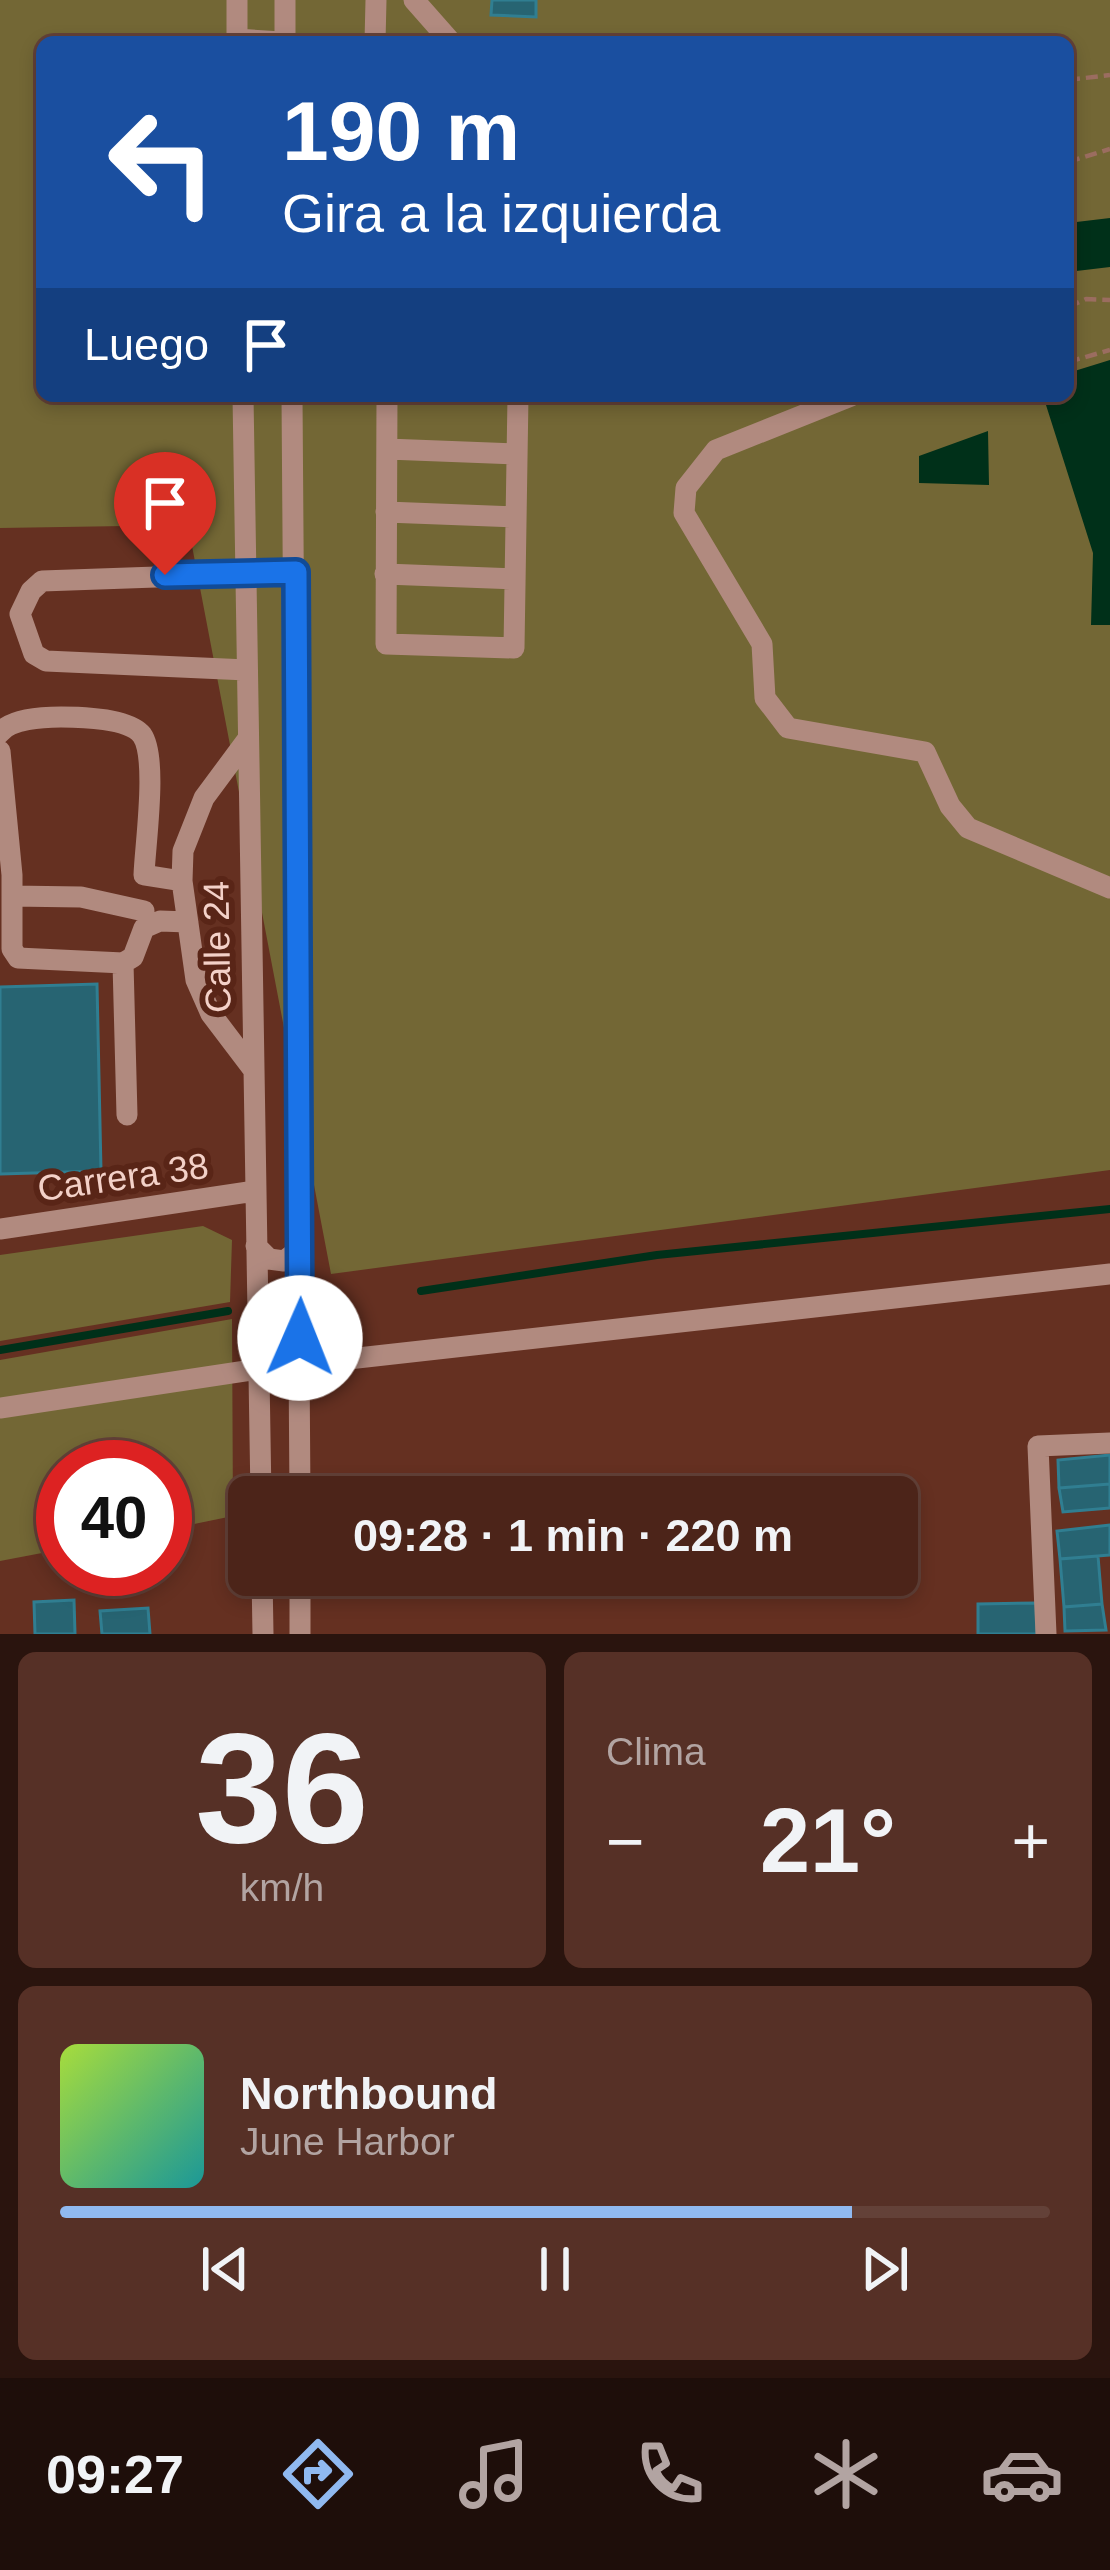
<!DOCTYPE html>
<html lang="es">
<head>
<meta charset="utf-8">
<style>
	body { margin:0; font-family:Helvetica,sans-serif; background:#563026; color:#f1f3f6; height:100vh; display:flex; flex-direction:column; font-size:45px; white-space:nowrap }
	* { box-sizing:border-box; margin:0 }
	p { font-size:39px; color:#b2a4a2 }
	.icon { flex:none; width:66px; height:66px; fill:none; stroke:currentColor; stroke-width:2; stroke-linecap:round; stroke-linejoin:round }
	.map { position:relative; height:1634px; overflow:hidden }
	.drawer { display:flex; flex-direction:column; gap:18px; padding:18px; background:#2a140e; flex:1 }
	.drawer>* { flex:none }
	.guide { position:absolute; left:36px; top:36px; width:1038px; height:366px; border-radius:18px; box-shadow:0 6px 18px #0003,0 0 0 3px #634138; background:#1a4fa0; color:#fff; overflow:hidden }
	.speed { position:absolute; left:36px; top:1440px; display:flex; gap:24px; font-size:60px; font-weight:700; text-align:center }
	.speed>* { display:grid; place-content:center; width:156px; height:156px; border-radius:50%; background:#4c2419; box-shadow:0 6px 18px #0003,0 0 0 3px #634138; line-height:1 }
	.speed .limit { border:18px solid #d22; background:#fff; color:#111 }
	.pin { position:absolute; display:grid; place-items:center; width:102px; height:102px; color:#fff; margin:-123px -51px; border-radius:50% 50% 50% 0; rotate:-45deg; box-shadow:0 0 12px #0007 }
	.pin .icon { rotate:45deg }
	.me { position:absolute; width:132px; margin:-66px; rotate:1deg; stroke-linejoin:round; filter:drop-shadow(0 0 9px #0008) }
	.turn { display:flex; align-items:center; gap:42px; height:252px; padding:0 48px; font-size:54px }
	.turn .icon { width:156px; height:156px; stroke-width:2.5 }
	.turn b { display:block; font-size:84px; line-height:102px }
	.then { display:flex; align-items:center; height:114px; padding:0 48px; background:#0003; gap:24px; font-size:45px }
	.big { font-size:90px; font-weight:600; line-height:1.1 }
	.drawer .card { flex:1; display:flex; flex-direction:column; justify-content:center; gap:18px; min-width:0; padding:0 42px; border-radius:18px; background:#563026 }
	.drawer .dial { align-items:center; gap:0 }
	.dial b { font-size:156px; line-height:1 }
	.song { display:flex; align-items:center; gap:36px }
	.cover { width:144px; height:144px; border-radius:18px; background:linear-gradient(135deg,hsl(80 70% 55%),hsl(180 70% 35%)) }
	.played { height:12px; border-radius:6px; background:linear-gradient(90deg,#90b9f0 80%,#634138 80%) }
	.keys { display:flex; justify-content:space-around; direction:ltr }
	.heat { display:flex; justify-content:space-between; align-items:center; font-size:66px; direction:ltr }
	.drawer .tiles { flex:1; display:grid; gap:18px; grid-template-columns:1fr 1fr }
	.card:last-child { grid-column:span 2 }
	.trip { position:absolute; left:228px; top:1476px; width:690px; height:120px; border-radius:18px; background:#4c2419; box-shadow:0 6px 18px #0003,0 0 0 3px #634138; font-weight:600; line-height:120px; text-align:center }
	.tab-bar { display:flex; height:192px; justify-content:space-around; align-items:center; background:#1e0e0a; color:#b2a4a2 }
	.tab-bar .icon { width:84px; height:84px }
	.tab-bar .current { color:#90b9f0 }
	.tab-bar b { font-size:54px; color:#f1f3f6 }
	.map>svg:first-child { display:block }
	.green { fill:#736735; fill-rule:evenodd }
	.water { fill:#003019 }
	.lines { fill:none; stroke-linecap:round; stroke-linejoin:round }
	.stream { stroke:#003019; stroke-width:8 }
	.building { fill:#276472; stroke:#307e91; stroke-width:3 }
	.path { stroke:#9b6d60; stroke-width:4.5; stroke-dasharray:12 6; stroke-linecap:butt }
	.minor { stroke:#b18a7f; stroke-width:21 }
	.route-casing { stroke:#114b97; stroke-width:30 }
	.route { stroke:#1a73e8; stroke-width:21 }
	.labels { text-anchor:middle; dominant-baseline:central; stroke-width:12; stroke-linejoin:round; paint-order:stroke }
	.street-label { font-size:36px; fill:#f3d1c8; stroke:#592517 }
</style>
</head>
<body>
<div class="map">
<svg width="1110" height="1634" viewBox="0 0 1110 1634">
	<rect width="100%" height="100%" fill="#653021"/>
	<path class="green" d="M0 0H1110V1170L331 1274 188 525 0 528ZM42 42H1068V396H42Z
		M203 1226 232 1240 230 1302 0 1341V1255Z
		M232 1319 233 1516 165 1530V1467H63V1549L0 1561V1360Z"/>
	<path class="water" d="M1110 218V267L1068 272V223Z
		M1110 360V625H1091L1093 553 1046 405 1049 396H1068V373Z
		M988 431 989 485 919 483V456Z"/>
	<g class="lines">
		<path class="stream" d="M421 1291 657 1255 1110 1209
			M0 1350 228 1311"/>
	</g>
	<path class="building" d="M492 0H536V17L491 15Z
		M97 984 101 1171 0 1174V987Z
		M1110 1455V1484L1059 1488 1058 1460Z
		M1110 1484V1508L1063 1512 1059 1488Z
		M1110 1525V1555L1060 1559 1057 1531Z
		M1098 1556 1102 1604 1064 1607 1060 1559Z
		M74 1600 75 1634H35L34 1602Z
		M1036 1603 1037 1634H978V1604Z
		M1102 1604 1106 1630 1065 1631 1064 1607Z
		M148 1608 150 1634H102L100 1611Z"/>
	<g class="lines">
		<path class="path" d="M1068 80 1110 75
			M1068 162 1110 149
			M1068 307 1086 299 1110 300
			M1068 362 1110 350
			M1017 396H1033"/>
		<path class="minor" d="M237 0V42
			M414 0 451 42
			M237 39 281 42
			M285 42V0
			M375 42 376 0
			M243 396 261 1497
			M292 396 300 1497
			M387 396 386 644 514 648 518 396
			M851 396 716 450 686 488 684 513 762 644 765 698 788 728 925 752 950 806 968 828 1110 888
			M387 449 515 454
			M386 512 514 517
			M385 574 514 579
			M247 670 46 661 34 654 20 614 31 591 42 581 296 572
			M0 733C10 719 43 717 61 717 81 717 129 718 142 735 158 758 145 845 144 875L182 881
			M247 740 204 798 183 851 182 881 196 980 211 1014 252 1068
			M0 751 12 875V949L18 958 123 963 133 957 144 928 160 921 188 922
			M12 896 81 897 144 911
			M123 963 127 1115
			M0 1229 255 1191
			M256 1246 269 1259 284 1261 301 1248
			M0 1408 259 1369 1110 1274
			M262 1575 263 1634
			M300 1575V1634
			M1046 1634 1038 1446 1110 1443"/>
	</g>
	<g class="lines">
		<defs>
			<path id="route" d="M165 575 296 572 300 1338"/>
		</defs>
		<use href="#route" class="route-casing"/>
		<use href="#route" class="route"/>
	</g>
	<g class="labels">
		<g class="street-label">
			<text transform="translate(217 947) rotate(-91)">Calle 24</text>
			<text transform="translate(123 1177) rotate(-8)">Carrera 38</text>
		</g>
	</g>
</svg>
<div class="speed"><div class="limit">40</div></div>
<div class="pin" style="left:165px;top:575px;background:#d93025"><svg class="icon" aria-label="arrive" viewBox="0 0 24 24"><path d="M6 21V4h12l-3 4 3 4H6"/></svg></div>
<svg class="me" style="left:300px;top:1338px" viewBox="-20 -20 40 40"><circle r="19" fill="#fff"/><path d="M0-13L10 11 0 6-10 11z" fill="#1a73e8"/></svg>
<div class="trip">09:28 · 1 min · 220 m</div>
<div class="guide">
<div class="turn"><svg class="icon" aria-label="left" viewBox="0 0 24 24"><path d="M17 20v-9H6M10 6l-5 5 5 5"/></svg><div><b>190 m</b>Gira a la izquierda</div></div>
<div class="then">Luego<svg class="icon" aria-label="arrive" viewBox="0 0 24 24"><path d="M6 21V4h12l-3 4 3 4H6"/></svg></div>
</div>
</div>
<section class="drawer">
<div class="tiles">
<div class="card dial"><b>36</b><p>km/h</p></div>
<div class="card"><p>Clima</p>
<div class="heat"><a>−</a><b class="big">21°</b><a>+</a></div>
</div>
<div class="card">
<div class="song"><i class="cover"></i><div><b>Northbound</b><p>June Harbor</p></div></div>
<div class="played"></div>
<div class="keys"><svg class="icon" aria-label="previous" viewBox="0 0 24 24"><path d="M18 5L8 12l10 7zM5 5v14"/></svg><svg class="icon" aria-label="pause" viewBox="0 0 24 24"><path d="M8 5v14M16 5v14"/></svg><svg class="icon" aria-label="next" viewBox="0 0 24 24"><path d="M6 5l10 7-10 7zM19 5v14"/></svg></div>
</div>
</div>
</section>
<nav class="tab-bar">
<b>09:27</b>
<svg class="icon current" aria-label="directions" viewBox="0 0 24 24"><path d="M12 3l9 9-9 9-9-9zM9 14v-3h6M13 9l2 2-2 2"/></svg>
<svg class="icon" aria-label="music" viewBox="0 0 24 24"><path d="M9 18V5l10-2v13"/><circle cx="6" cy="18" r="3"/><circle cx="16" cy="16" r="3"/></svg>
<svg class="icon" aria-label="phone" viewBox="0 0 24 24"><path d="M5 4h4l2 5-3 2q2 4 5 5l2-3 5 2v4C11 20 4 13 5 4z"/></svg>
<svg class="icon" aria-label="climate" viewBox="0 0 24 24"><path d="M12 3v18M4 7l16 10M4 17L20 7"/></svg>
<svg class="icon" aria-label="car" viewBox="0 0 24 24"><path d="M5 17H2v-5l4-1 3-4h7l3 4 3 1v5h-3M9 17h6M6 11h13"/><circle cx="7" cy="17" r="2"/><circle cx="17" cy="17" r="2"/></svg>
</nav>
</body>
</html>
